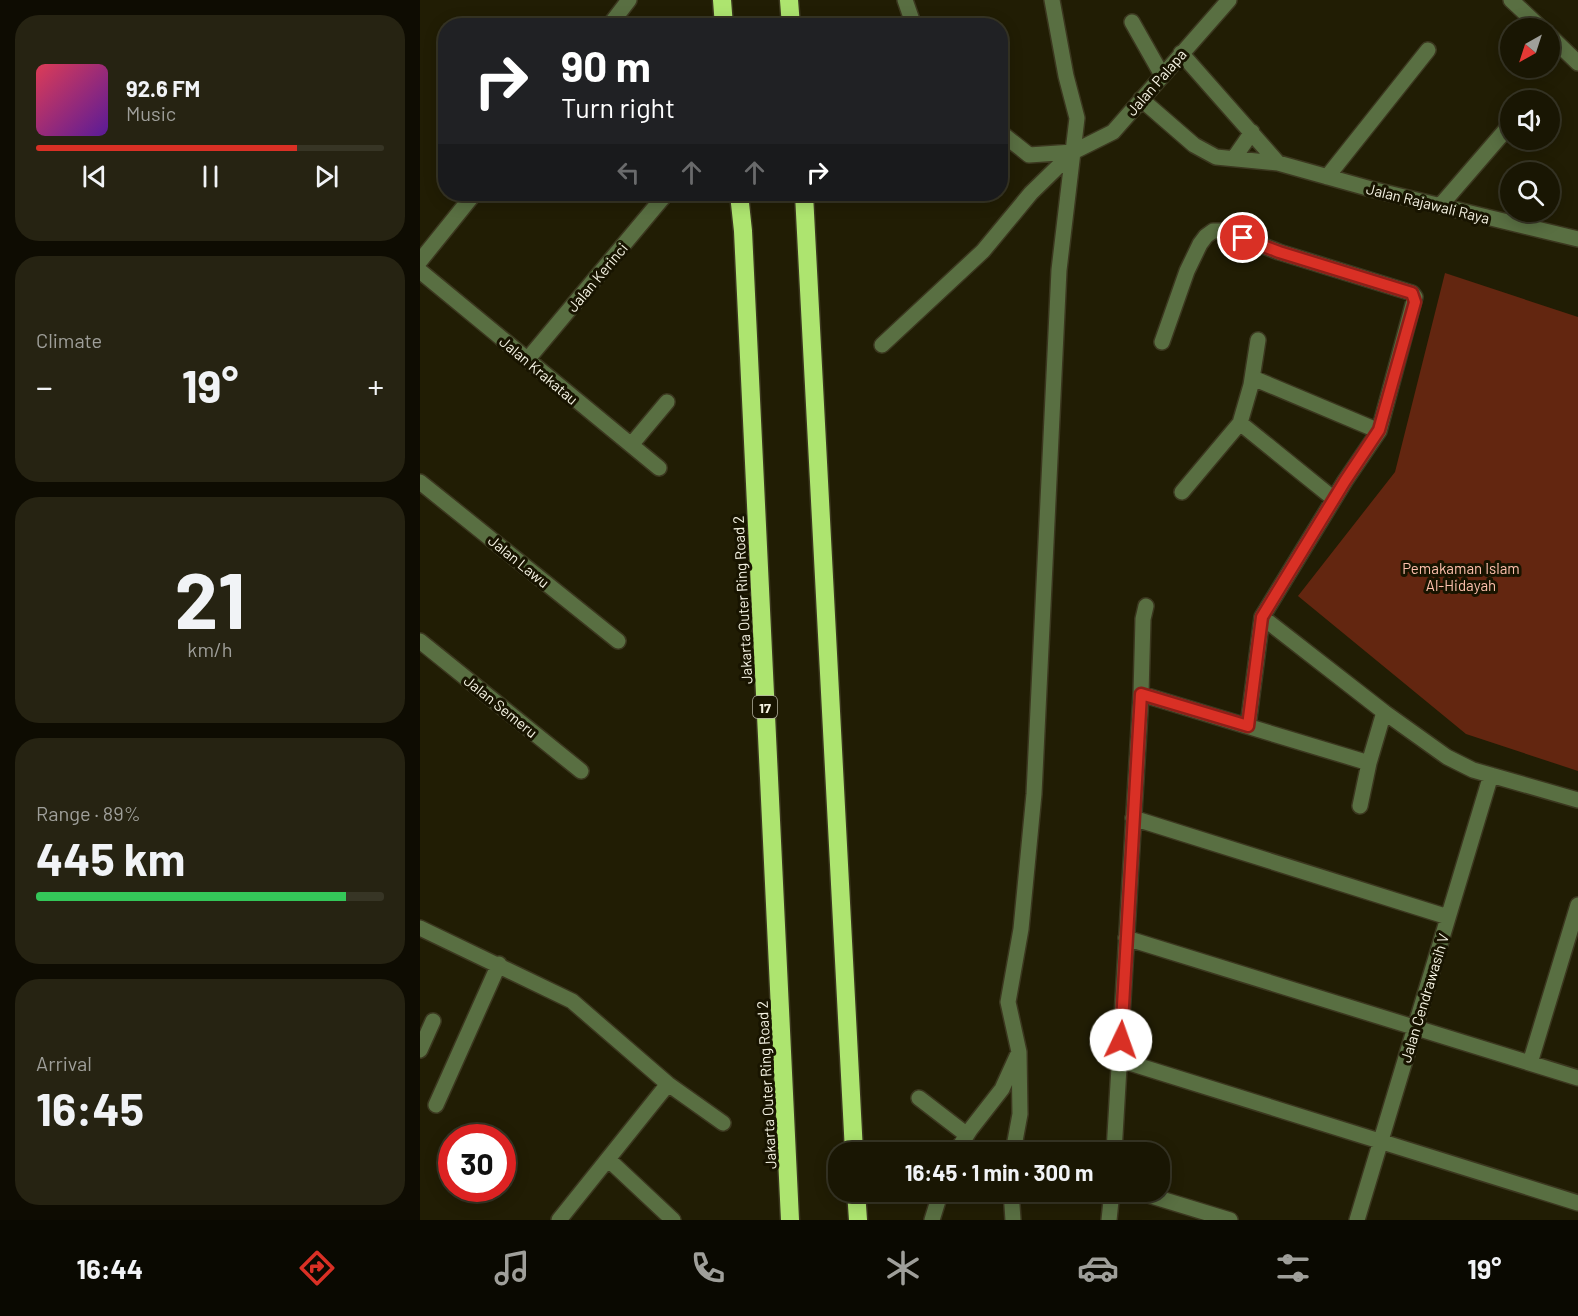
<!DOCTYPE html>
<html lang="en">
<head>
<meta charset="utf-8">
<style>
	body { margin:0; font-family:Barlow,sans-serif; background:#262312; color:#f1f3f6; height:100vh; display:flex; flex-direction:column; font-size:22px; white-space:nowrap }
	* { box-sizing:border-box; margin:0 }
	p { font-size:20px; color:#9f9f9a }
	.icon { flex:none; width:33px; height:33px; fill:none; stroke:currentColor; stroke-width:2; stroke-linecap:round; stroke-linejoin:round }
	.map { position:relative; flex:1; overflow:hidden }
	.details { display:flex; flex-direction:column; gap:15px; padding:15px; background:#0e0c02; width:420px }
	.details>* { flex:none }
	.banner { position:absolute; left:18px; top:18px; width:570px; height:183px; border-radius:24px; box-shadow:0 3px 15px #0003,0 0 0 2px #373525; background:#202124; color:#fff; overflow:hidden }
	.needle { width:39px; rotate:219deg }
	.buttons { position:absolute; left:1080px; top:18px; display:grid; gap:12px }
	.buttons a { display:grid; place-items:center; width:60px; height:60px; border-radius:50%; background:#191603; box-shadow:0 3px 15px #0003,0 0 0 2px #373525; font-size:30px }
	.speed { position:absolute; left:18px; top:1124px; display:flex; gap:12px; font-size:30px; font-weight:700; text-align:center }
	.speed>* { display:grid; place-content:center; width:78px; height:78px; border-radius:50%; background:#191603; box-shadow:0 3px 15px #0003,0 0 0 2px #373525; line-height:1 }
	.speed .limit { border:9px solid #d22; background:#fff; color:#111 }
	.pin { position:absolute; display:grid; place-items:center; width:51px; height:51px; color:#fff; margin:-26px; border:3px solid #fff; border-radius:50%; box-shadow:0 2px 6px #0007 }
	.me { position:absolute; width:66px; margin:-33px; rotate:3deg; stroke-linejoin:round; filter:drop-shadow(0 0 4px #0008) }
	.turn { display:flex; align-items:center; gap:21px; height:126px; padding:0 24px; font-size:27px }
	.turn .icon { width:78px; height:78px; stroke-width:2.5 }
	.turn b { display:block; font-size:42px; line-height:51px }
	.lanes { display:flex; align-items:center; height:57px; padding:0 24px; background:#0003; justify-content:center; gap:30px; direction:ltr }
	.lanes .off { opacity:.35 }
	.big { font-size:45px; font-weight:700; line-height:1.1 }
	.details .card { flex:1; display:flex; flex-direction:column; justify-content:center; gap:9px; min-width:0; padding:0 21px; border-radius:24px; background:#262312 }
	.details .dial { align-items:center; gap:0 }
	.dial b { font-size:78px; line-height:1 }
	.song { display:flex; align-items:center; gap:18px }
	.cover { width:72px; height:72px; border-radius:9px; background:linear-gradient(135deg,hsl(350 70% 55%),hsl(270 70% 35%)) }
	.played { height:6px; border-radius:3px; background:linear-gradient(90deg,#d93025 75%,#373525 75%) }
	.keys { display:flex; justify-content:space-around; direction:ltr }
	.heat { display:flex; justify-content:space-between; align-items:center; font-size:33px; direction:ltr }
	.charge { height:9px; border-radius:4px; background:linear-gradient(90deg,#34c759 89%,#373525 0) }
	.trip { position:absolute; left:408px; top:1142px; width:342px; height:60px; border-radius:24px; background:#191603; box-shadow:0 3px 15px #0003,0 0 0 2px #373525; font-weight:700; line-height:60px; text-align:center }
	.dock { display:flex; height:96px; justify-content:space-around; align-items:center; background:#0a0901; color:#9f9f9a }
	.dock .icon { width:42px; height:42px }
	.dock .selected { color:#d93025 }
	.dock b { font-size:27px; color:#f1f3f6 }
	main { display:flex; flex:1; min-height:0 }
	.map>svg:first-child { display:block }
	.green { fill:#632610 }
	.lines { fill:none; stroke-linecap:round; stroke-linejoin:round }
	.minor-casing { stroke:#3b371f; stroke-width:18 }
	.highway-casing { stroke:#3b371f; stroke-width:21 }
	.minor { stroke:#596f42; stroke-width:15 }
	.highway { stroke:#ade46f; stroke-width:18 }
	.route-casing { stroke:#8d1f18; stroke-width:15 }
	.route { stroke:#d93025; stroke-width:10 }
	.labels { text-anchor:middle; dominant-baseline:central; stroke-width:6; stroke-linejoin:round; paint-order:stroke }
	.shield { fill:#181400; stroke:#b3b1a0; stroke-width:1.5 }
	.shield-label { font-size:14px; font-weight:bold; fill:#f6f4e4 }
	.street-label { font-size:15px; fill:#f6f4e4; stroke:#181400 }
	.park-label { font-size:15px; fill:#fdc0ac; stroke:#181400 }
</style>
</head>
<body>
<main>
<section class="details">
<div class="card">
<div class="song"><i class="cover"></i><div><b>92.6 FM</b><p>Music</p></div></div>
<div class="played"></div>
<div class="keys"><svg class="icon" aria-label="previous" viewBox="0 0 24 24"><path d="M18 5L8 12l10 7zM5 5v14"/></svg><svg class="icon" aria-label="pause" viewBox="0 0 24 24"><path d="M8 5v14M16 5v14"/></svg><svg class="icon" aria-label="next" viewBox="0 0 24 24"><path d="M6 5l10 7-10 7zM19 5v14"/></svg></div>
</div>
<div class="card"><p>Climate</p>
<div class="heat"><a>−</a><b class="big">19°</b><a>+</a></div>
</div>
<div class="card dial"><b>21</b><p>km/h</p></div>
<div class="card"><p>Range · 89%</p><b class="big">445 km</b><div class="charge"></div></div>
<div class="card"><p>Arrival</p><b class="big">16:45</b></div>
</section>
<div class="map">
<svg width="1158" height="1220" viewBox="0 0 1158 1220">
	<rect width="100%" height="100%" fill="#211d04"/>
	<path class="green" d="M1025 273 1158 317V771L1046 734 878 596 975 472Z"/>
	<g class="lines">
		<defs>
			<path id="minor" d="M485 0 494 26
				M1091 0 1121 28
				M712 22 742 75
				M189 26 209 0
				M1130 36 1158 63
				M761 53 858 163
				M721 99 774 145 796 157 858 163 951 189 1158 239
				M580 132 609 155 653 152
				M814 158 832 132
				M907 177 1008 50
				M1020 206 1090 125
				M0 261 54 194
				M0 271 239 468
				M742 342 767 271 780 244 786 236 793 231H805L859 252 992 293 995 297 959 431 925 481 842 617 828 726
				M462 345 563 251 611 193 653 152 693 132 809 0
				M107 360 246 194
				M833 378 959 431
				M820 423 914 499
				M211 445 247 402
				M0 482 198 641
				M762 492 820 423 831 385 838 340
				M842 617 964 712 1027 757 1053 770 1158 800
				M0 641 161 771
				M721 694 949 763
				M940 806 949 763 964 712
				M713 818 1028 917
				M0 928 152 1001 248 1084 303 1123
				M706 938 1158 1078
				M0 1050 13 1021
				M700 1060 1158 1203
				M1110 1063 1158 905
				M499 1098 547 1135
				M16 1105 79 964
				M536 1152 550 1130 582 1089 597 1056
				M593 1152 600 1114 599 1052 588 1002 601 929 614 794 639 270 657 118 646 76 632 0
				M694 1152 721 694 723 619 726 606
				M189 1160 253 1220
				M591 1191 593 1220
				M715 1191 810 1220
				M139 1220 248 1084
				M512 1220 521 1191
				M689 1220 692 1191
				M937 1220 1071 775"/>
			<path id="highway" d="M302 0 304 26
				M369 0 371 26
				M319 194 323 231 370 1220
				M384 194 434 1152
				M436 1191 438 1220"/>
		</defs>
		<use href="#minor" class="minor-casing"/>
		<use href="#highway" class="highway-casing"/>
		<use href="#minor" class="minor"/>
		<use href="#highway" class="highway"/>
	</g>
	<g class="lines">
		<defs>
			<path id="route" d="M701 1040 721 694 828 726 842 617 925 481 959 430 995 302 992 293 859 252 823 238"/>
		</defs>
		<use href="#route" class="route-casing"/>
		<use href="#route" class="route"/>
	</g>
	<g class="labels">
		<rect class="shield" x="333" y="696" width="24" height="22" rx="4.5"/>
		<g class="shield-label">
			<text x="345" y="707">17</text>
		</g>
		<g class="street-label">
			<text transform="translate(736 82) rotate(-49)">Jalan Palapa</text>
			<text transform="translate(1008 203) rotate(14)">Jalan Rajawali Raya</text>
			<text transform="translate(177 277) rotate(-50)">Jalan Kerinci</text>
			<text transform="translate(119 370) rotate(40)">Jalan Krakatau</text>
			<text transform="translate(99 561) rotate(39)">Jalan Lawu</text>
			<text transform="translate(322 600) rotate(-93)">Jakarta Outer Ring Road 2</text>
			<text transform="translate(81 706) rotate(39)">Jalan Semeru</text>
			<text transform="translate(1004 998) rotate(-73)">Jalan Cendrawasih V</text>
			<text transform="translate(346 1085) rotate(-93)">Jakarta Outer Ring Road 2</text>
		</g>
		<g class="park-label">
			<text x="1041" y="568">Pemakaman Islam<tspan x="1041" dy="17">Al-Hidayah</tspan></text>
		</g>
	</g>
</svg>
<div class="buttons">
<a><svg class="needle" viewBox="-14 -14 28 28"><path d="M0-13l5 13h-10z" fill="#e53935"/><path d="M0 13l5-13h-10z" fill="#9f9f9a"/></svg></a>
<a><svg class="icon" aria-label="sound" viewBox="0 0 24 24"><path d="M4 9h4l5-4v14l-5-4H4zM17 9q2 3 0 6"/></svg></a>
<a><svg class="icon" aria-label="search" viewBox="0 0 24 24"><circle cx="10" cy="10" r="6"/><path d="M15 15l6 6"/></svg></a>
</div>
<div class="speed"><div class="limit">30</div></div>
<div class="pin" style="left:823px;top:238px;background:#d93025"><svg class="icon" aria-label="arrive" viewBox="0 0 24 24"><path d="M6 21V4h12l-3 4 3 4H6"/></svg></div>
<svg class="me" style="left:701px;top:1040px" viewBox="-20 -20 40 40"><circle r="19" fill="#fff"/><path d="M0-13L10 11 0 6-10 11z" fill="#d93025"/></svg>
<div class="trip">16:45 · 1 min · 300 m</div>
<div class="banner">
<div class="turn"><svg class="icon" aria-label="right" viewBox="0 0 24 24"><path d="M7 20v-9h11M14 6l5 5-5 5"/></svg><div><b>90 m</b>Turn right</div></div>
<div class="lanes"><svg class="icon off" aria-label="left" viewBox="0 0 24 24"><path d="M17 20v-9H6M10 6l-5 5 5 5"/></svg><svg class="icon off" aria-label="ahead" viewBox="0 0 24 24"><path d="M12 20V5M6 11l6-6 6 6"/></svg><svg class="icon off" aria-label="ahead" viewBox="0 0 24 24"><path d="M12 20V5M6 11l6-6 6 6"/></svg><svg class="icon" aria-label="right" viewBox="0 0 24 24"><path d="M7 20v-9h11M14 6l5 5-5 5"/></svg></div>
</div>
</div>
</main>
<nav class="dock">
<b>16:44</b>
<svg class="icon selected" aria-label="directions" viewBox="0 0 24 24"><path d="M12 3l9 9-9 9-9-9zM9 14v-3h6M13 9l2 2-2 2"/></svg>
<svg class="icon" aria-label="music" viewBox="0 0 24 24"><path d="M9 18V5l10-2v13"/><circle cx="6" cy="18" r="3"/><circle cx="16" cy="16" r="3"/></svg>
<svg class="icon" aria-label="phone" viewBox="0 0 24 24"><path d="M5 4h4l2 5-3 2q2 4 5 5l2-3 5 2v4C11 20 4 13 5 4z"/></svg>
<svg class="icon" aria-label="climate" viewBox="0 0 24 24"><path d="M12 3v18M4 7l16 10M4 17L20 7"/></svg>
<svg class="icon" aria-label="car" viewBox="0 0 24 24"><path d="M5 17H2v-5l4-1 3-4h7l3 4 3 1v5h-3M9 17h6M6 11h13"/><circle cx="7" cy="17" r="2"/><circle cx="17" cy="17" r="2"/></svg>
<svg class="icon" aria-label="filters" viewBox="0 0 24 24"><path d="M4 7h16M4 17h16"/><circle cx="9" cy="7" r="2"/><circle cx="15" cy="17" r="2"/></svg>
<b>19°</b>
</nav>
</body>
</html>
